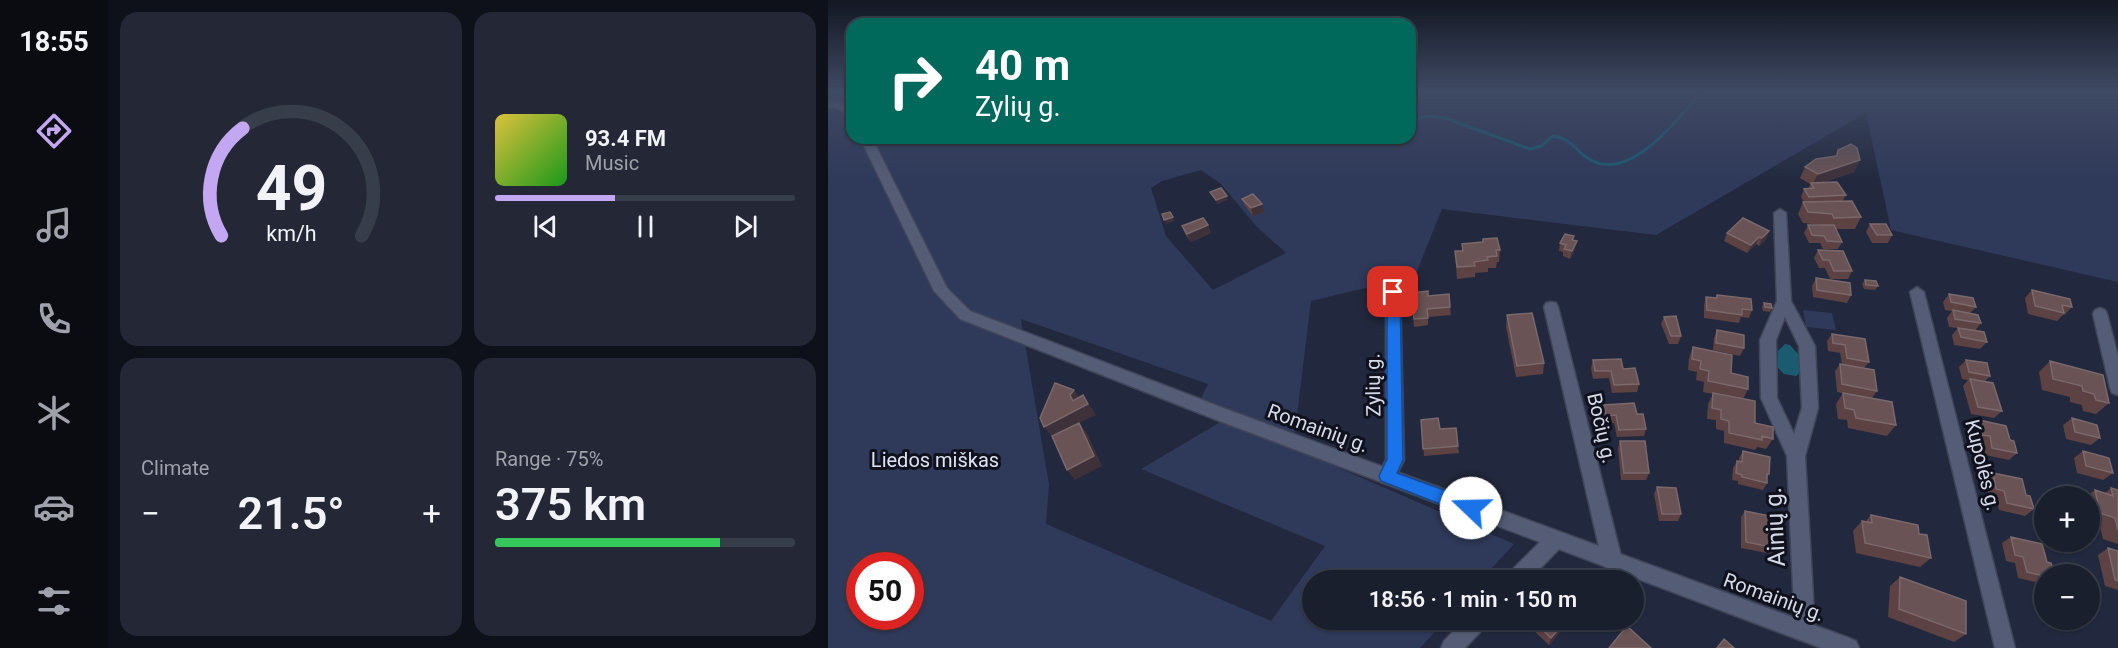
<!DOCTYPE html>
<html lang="en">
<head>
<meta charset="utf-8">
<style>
	body { margin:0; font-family:Roboto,sans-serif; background:#232736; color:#f1f3f6; height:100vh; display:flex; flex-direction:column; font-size:22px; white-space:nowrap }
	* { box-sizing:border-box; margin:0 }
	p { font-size:20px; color:#9fa2aa }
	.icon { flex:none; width:33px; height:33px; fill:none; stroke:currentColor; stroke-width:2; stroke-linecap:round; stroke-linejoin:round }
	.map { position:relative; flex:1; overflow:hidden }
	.panel { display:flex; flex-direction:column; gap:12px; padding:12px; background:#0e1119; width:720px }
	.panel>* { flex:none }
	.banner { position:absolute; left:18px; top:18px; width:570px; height:126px; border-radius:18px; box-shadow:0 2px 4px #0004,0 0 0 2px #383d4a; background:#00695c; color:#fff; overflow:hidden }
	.tools { position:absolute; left:1206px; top:486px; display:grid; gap:12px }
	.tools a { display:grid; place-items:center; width:66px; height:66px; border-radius:50%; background:#1a1f2e; box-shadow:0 2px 4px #0004,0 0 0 2px #383d4a; font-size:30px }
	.speed { position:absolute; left:18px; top:552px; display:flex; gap:12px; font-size:30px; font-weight:700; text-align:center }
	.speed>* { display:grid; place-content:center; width:78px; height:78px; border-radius:50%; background:#1a1f2e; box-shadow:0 2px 4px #0004,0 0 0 2px #383d4a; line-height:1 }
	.speed .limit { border:9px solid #d22; background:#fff; color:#111 }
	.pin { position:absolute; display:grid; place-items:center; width:51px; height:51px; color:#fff; margin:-26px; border-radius:12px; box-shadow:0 3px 9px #0006 }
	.me { position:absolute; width:66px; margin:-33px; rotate:291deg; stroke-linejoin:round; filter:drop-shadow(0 0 4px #0008) }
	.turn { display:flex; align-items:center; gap:21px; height:126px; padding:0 30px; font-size:27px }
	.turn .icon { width:78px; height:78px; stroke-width:2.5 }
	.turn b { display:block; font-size:42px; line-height:51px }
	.big { font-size:45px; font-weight:600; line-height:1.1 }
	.panel .widget { flex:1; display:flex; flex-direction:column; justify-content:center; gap:9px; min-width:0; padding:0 21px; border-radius:18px; background:#232736 }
	.panel .dial { align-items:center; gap:0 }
	.dial svg { height:156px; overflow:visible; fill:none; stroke:#383d4a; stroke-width:7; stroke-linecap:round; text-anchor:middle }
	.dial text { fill:#f1f3f6; stroke:none }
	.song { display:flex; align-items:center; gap:18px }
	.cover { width:72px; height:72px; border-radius:9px; background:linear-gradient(135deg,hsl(50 70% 55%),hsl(120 70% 35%)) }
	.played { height:6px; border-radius:3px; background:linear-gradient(90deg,#c3a7f2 40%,#383d4a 40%) }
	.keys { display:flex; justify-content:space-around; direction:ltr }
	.heat { display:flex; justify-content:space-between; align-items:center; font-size:33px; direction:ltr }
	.charge { height:9px; border-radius:4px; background:linear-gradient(90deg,#34c759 75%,#383d4a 0) }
	.panel .tiles { flex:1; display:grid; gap:12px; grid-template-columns:repeat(2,1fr) }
	.trip { position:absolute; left:474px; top:570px; width:342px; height:60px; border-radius:30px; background:#1a1f2e; box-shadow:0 2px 4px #0004,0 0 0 2px #383d4a; font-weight:600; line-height:60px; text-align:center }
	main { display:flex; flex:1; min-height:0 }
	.menu { display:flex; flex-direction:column; width:108px; justify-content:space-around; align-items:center; background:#0a0c12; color:#9fa2aa }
	.menu .icon { width:42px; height:42px }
	.menu .active { color:#c3a7f2 }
	.menu b { font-size:27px; color:#f1f3f6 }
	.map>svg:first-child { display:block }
	.green { fill:#2f3959; fill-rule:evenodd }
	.water { fill:#1a5b70 }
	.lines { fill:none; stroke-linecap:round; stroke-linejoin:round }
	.stream { stroke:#1a5b70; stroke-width:3 }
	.street-casing { stroke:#404558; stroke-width:3 }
	.secondary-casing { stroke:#404558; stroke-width:3 }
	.street { fill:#545d75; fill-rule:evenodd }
	.secondary { fill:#545d75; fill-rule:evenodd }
	.wall { fill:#5c4242 }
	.shaded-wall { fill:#3f3139 }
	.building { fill:#695354; stroke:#7a686b; stroke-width:1.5 }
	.route { fill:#1a73e8; stroke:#114b97; stroke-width:1.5 }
	.labels { text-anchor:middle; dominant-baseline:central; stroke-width:6; stroke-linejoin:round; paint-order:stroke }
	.street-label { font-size:20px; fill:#d5dae9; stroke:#0f121c }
	.park-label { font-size:20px; fill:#dde3f4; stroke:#0f121c }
	.near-street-label { font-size:24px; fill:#d5dae9; stroke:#0f121c }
</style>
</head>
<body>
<main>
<nav class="menu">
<b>18:55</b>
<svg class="icon active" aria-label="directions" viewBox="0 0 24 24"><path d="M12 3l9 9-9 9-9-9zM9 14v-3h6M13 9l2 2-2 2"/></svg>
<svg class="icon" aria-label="music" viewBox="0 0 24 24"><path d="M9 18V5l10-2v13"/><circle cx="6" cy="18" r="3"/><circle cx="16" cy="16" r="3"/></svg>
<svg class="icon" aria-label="phone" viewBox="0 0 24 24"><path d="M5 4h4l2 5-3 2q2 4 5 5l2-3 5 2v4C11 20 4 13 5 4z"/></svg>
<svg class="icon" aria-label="climate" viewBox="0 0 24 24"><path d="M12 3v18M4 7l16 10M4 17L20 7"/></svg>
<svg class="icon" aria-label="car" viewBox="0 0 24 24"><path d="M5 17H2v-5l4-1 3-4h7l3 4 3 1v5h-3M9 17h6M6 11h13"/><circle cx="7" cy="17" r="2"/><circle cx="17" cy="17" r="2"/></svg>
<svg class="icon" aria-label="filters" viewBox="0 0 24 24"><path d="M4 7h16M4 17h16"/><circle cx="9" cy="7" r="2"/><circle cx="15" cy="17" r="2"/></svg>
</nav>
<section class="panel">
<div class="tiles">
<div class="widget dial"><svg viewBox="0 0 100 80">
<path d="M14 69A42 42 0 1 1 86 69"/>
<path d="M14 69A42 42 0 0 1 25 14" stroke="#c3a7f2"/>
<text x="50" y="56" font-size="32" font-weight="700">49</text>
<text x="50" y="72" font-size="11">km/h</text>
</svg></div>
<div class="widget">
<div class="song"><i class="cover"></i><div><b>93.4 FM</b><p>Music</p></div></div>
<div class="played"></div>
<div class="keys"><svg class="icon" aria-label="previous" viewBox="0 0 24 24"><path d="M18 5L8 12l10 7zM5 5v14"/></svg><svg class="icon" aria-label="pause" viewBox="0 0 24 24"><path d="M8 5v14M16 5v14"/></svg><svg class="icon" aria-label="next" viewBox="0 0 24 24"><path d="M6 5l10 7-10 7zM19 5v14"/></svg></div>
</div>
<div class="widget"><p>Climate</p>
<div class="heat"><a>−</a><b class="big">21.5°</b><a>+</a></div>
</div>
<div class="widget"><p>Range · 75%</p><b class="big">375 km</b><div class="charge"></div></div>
</div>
</section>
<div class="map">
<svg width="1290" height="648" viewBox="0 0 1290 648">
	<rect width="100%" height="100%" fill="#22293e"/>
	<path class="green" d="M0 91H24V138H582V91H1290V282L1063 230 1038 113 828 235 614 209 587 276 483 301 465 448 686 544 653 580H484V620H618L592 648H0ZM373 170 393 184 428 226 458 253 385 290 338 236 323 188 334 181ZM193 319 380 384 369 406 399 418 313 469 497 546 443 621 218 524 221 485ZM32 566H82V616H32Z
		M975 310 1004 313 1008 330 978 327Z"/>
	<path class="water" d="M957 344 962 345 971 355 972 373 968 376 956 374 949 367 950 351Z"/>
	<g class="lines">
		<path class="stream" d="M582 119 602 116 617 118 702 149 713 146 725 136C746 139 747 152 763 160 803 182 852 117 874 91"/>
		<defs>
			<path id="street" d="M952 209 958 213 963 301 987 346 990 408 977 456 987 631 984 638 977 641 970 638 967 631 959 456 933 398 932 340 949 301 946 213ZM957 317 971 346 974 408 966 434 949 398 948 340Z
				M565 287 572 292 576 460 565 482 559 484 553 482 550 476 558 460V292Z
				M1089 287 1096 292 1187 648H1167L1082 292Z
				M723 302 728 303 730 307 794 560 791 567 784 569 777 567 774 560 716 307 718 303Z
				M1272 308 1277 310 1279 314 1290 356V395L1284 393 1282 388 1265 314 1267 310Z
				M727 531 734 534 736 540 734 546 701 580H678L681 573 720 534Z
				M636 620H660L657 627 637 648H613L616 641Z"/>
			<path id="secondary" d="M10 101 24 110V118L8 108H0V102Z
				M32 138H44L119 288 142 311 406 412 1021 638 1028 641 1031 648H993L394 422 132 319 106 291Z"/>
		</defs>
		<use href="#street" class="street-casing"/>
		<use href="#secondary" class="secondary-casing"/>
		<use href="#street" class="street"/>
		<use href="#secondary" class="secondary"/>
	</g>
	<path class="wall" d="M1010 150 1032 160 1026 172 992 183 1018 195 1014 202 1033 217 1027 229H1008L1014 242 1010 249H995L992 243H981L976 233 980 225H994L975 223 970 214 975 202H976L973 197 976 189 981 188 982 184 972 178 977 167 1007 156Z
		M414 199 436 212 425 216 417 206Z
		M1042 224 1064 235 1060 243H1044L1038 232Z
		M354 226 383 233 363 242 357 234Z
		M941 231 938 239 931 246 928 244 919 253 896 241 899 233Z
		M655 239 672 250 671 262H669L668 268H660V272L647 273V277L629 279 627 251H634V244L654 242Z
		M745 240 747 249 742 259 735 256V252L731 251 732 243Z
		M990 250 1024 271 1020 279H1002L997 268H991L986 258Z
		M988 278 1023 295 1019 303 985 297 984 286Z
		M1037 280 1050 286 1047 290 1036 289 1034 284Z
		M1204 290 1244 307 1236 315H1235L1229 321 1200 314 1197 298Z
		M583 293 600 296 622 307 623 315 600 317V325L586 327Z
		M1121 294 1148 307 1142 313 1153 323 1147 331 1159 342 1152 349 1126 345 1124 335 1130 328 1121 327 1119 318 1124 311 1117 310 1115 302Z
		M889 295 924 310 921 318 913 317 911 323 876 318V305L878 297 887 298Z
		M936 303 944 308 942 312 935 311 934 307Z
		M679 315 716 363 715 374 688 377 678 327Z
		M836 317 853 336 850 344H841L833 324Z
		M889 330 916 348 912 356 885 350 886 338Z
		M1004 334 1041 362 1036 368 1049 391 1044 398 1068 425 1059 436 1020 428 1019 420 1010 419 1008 404 1015 393 1037 397 1009 392 1007 371 1012 364H1014L1012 353 1000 351 999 341Z
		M865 347 903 373 920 389 915 399 927 423 945 439 938 449 929 447 927 450 896 443V431L888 429V420L879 419 880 404 885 394 875 392 876 382 868 380 869 372 860 370 861 358Z
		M765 360 795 369 811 384 809 392 784 393 781 378 765 379 763 368Z
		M1138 360 1162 376 1157 381 1174 411 1166 418 1143 414 1135 386 1140 380 1134 379 1131 367Z
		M1222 361 1281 403 1268 414 1255 411 1254 405 1242 402V397L1214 390 1211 372Z
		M776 405 809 414 818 429 816 436 789 437 786 423H776L774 412Z
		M1244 418 1272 438 1263 445 1238 439 1235 425Z
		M593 420 612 429 630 446 631 453 596 456Z
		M1151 420 1182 440 1189 453 1181 460 1157 455 1154 443 1147 442 1144 428Z
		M792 441 821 473 818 480H793L790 448Z
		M915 451 941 474 939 478V483L935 490 910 484V481L904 480 905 468 909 461 911 462V458Z
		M1255 451 1285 473 1275 480 1249 473 1246 458Z
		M1165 473 1198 495 1206 509 1197 516 1171 510 1168 497 1161 496 1157 480Z
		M829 487 853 514 850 521H831L826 494Z
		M1283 488 1290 490V544L1275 539 1272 527 1262 524V496H1259L1267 490 1277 493Z
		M917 511 948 548 944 554 913 548V517Z
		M1043 515 1091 534 1103 558 1092 567 1028 553 1025 531 1034 521 1037 522Z
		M1183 537 1219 562 1216 574V584L1190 578 1187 563 1178 561 1174 543Z
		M1280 548 1290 551V590L1277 586 1270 555Z
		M1072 577 1138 634 1126 642 1060 617 1062 586Z
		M703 620H743L721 645 702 627Z"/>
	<path class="shaded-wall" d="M1032 160 1026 172 984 185 990 174Z
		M399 196 400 200 389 204 388 200Z
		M434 204 436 212 425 216 423 208Z
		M345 217 346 221 338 224 336 220Z
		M380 225 383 233 363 242 359 234Z
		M941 231 938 239 931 246 934 238Z
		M931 237 928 244 919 253 923 245Z
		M749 241 747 249 742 259 744 251Z
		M246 390 254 401 255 395 268 415 251 423 259 433 274 466 247 480 239 470 225 437 216 427 245 401 242 395Z
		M739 620H743L721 645 723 638Z"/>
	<path class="building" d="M1023 144 1029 148 1032 160 990 174 977 167 988 159 1009 156 1010 150Z
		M1009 182 1018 195 981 197 976 189 986 188 983 183Z
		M393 188 399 196 388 200 382 192Z
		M425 194 434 204 423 208 414 199Z
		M1024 201 1033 217 1006 218 1004 214 980 212 975 202Z
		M342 212 345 217 336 220 334 214Z
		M375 218 380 225 359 234 354 226Z
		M915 218 941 231 934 238 931 237 923 245 899 233Z
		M1042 224H1058L1064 235H1049Z
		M980 225H1006L1014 242 999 241 996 236 984 235Z
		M737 234 746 236 744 240 749 241 744 251 736 249 738 245 732 243Z
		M669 238 672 250H668L669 256 659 257 660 260 646 262 647 266 629 267 627 251H635L634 244 655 242V239Z
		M990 250 1015 251 1024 271H1006L1001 260H995Z
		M988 278 1022 283 1023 295 989 290Z
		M1037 280 1048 281 1050 286 1038 285Z
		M1204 290 1242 299 1244 307 1234 305 1236 313 1207 306Z
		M600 291V296L621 294 622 307 599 309 600 318 586 319 583 293Z
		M1121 294 1145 298 1148 307 1123 302Z
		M889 295 923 299 924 310 914 309V315L879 310 878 297 889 298Z
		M936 303 943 304 944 308 937 307Z
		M1125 310 1150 315 1153 323 1127 319Z
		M704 313 716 363 689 366 679 315Z
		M848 316 853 336H843L836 317Z
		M1130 328 1156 332 1159 342 1133 337Z
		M889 330 916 335V348L888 343Z
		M1004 334 1037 339 1041 362 1019 358 1017 345 1005 343Z
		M865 347 904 355 903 373 920 377V389L880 381 881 371 872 369 873 361 864 359Z
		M793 359 795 369 807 368 811 384 786 385 783 371H767L765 360Z
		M1138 360 1159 363 1162 376 1141 372Z
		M1222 361 1275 375 1281 403 1268 400 1266 394 1255 391 1254 386 1225 379Z
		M1012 364 1046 370 1049 391 1014 384Z
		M1142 379 1165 383 1174 411 1150 407Z
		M227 383 246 390 242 395 245 401 255 395 260 404 216 427 212 418Z
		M885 393 927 401V423L945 427V439L934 436V440L901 433V421L893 419V410L884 408Z
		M1015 393 1064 402 1068 425 1028 418 1026 410 1017 408Z
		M806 403 809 414H815L818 429 791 430 788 415 778 416 776 405Z
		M610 418 612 429 628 428 630 446 595 449 593 420Z
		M1244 418 1269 425 1272 438 1247 432Z
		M1151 420 1178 426 1182 440 1186 441 1189 453 1164 448 1162 436 1154 435Z
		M251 423 266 456 239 470 224 436Z
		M792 441H817L821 473H796Z
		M915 451 942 457 941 474H939V483L914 477V475L908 473 909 461 914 462Z
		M1255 451 1281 458 1285 473 1258 466Z
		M1165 473 1194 479 1198 495 1202 496 1206 509 1179 503 1176 491 1168 489Z
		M829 487 848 488 853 514H834Z
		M1283 488 1290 490V530L1287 518 1272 513 1267 490 1285 496Z
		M917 511 947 517 948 548 918 542Z
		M1043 515 1090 525 1091 534 1099 535 1103 558 1037 543 1034 521 1044 523Z
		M1183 537 1214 544 1219 562 1223 563 1226 574H1216V576L1199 572 1195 557 1187 555Z
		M1280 548 1290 551V581L1287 580Z
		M723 572 733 580H716Z
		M1072 577 1138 601V634L1071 609Z
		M704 620H739L723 638Z
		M799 626 823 648H781Z
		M896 639 906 648H889Z"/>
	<linearGradient id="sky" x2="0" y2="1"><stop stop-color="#131722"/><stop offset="0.5" stop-color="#3e4963"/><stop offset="1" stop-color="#3e4963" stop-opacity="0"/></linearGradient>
	<rect width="1290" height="181" fill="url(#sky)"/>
	<path class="route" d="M565 287 572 292 575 460 569 473 649 502 651 508 649 513 643 516 553 481 551 476 559 459V292Z"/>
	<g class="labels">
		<g class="street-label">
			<text transform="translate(545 385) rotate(-91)">Zylių g.</text>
			<text transform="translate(490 428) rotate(20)">Romainių g.</text>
			<text transform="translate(774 428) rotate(77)">Bočių g.</text>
			<text transform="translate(1155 465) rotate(76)">Kupolės g.</text>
			<text transform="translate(946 597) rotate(20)">Romainių g.</text>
		</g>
		<g class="park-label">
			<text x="107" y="460">Liedos miškas</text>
		</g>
		<g class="near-street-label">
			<text transform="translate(947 527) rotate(-93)">Ainių g.</text>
		</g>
	</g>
</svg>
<div class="tools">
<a>+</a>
<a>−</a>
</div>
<div class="speed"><div class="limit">50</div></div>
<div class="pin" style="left:565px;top:292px;background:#d93025"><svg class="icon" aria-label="arrive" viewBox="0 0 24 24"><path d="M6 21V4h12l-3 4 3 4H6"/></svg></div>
<svg class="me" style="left:643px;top:508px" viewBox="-20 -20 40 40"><circle r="19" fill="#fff"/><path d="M0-13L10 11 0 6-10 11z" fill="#1a73e8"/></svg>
<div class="trip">18:56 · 1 min · 150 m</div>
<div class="banner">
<div class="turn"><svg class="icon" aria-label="right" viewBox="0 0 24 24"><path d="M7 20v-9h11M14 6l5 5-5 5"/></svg><div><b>40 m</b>Zylių g.</div></div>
</div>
</div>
</main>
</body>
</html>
